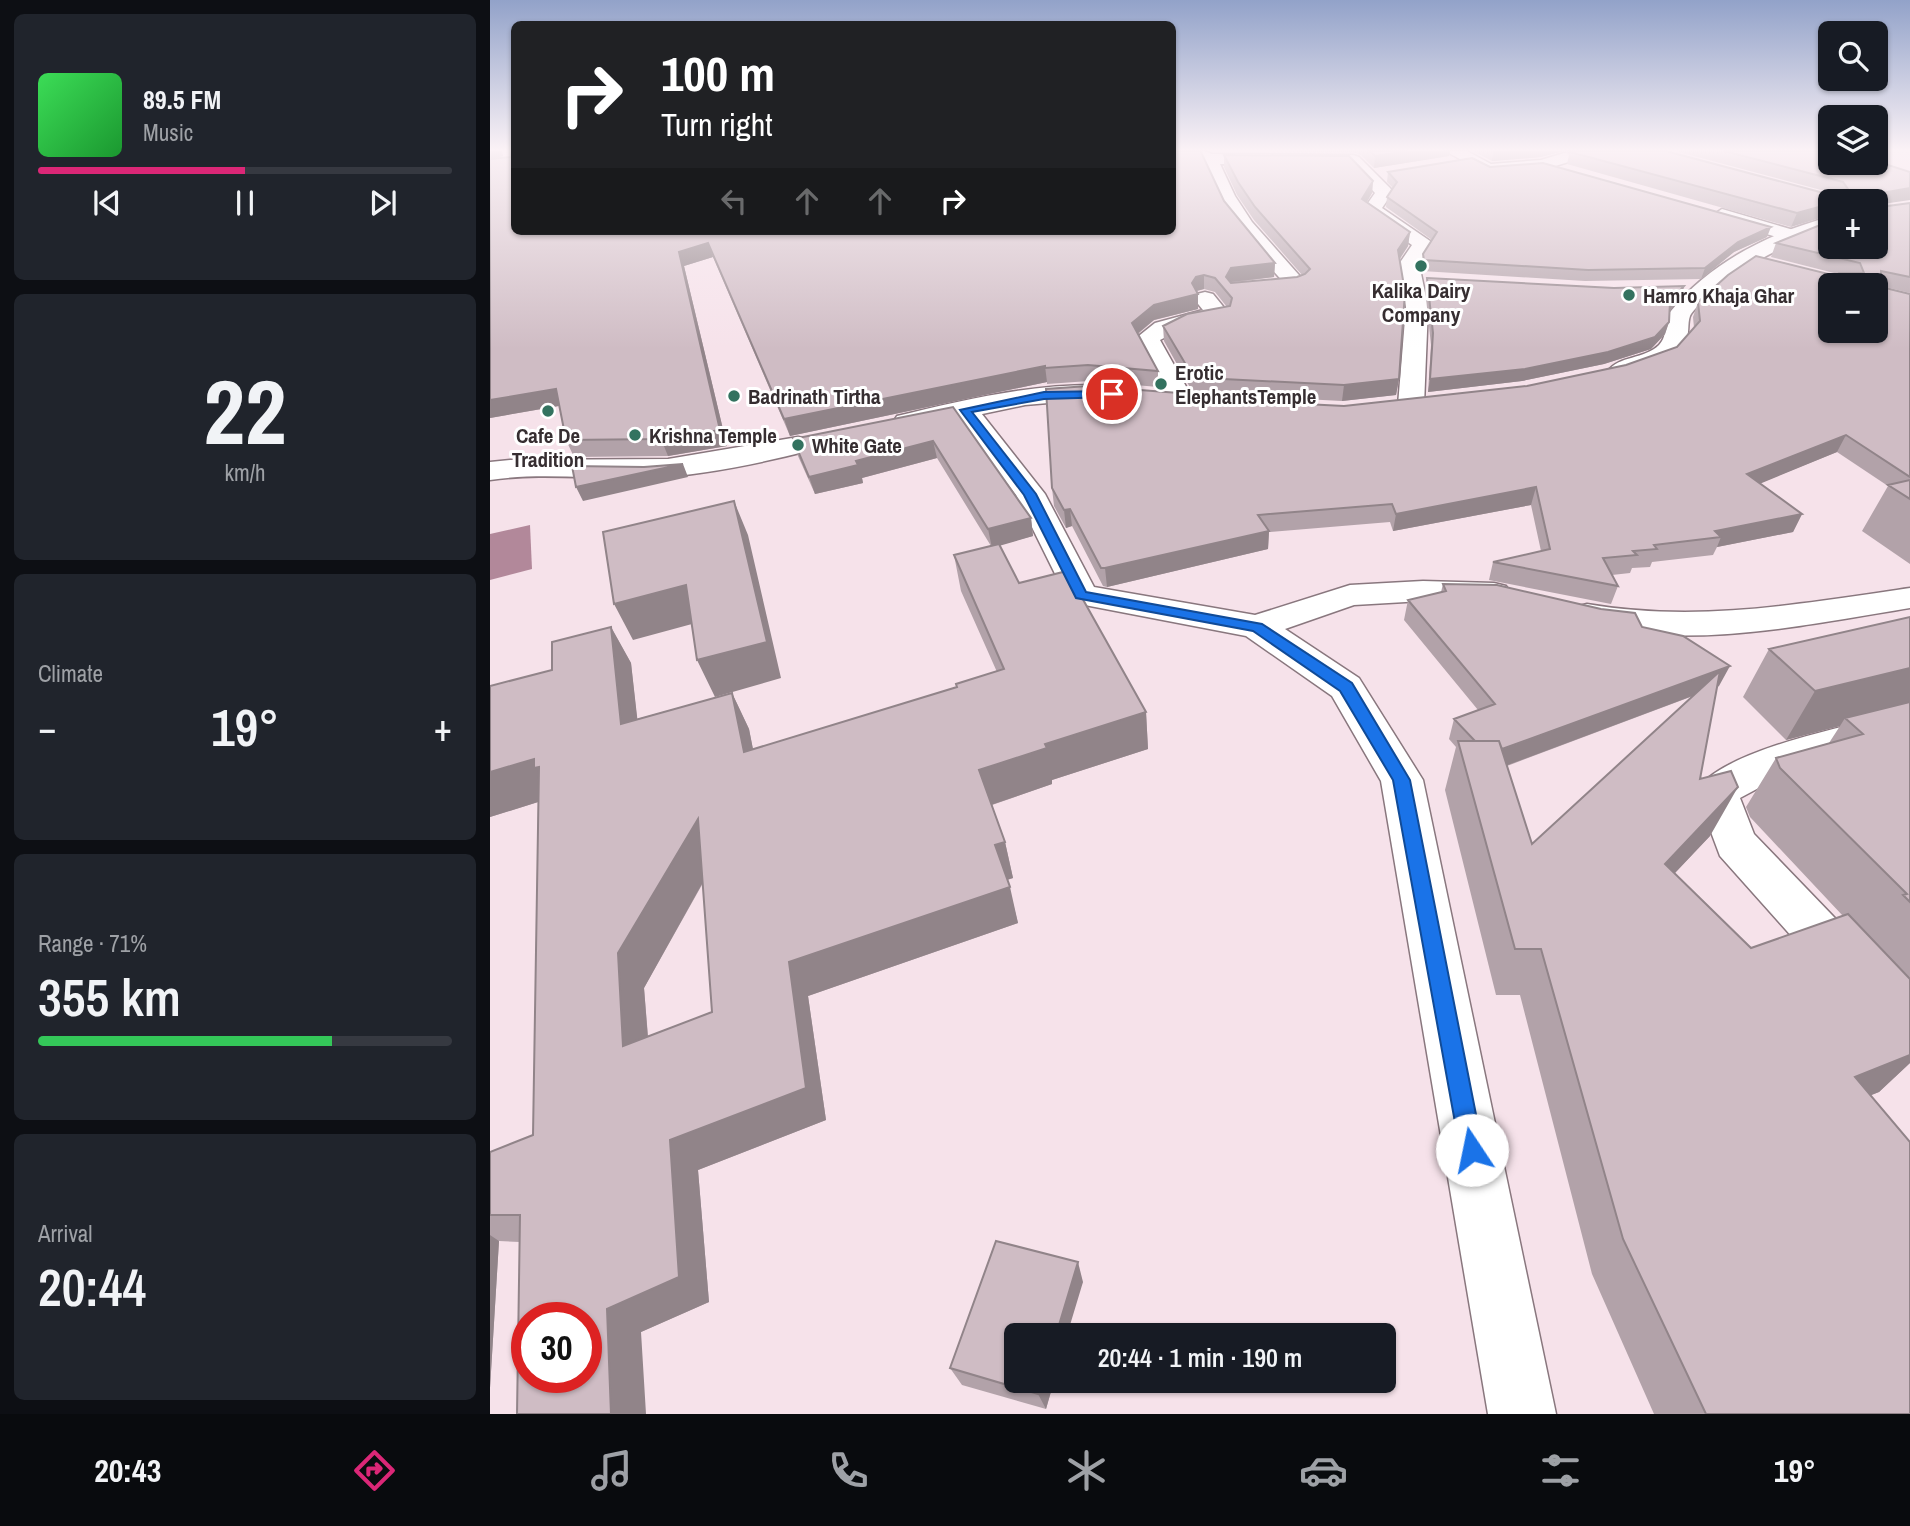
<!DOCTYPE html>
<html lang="en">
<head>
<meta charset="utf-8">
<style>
	body { margin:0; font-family:"Archivo Narrow",sans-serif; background:#20242c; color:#f1f3f6; height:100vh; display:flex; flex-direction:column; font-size:26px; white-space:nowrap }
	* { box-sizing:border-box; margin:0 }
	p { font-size:23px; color:#9ea1a6 }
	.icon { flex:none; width:38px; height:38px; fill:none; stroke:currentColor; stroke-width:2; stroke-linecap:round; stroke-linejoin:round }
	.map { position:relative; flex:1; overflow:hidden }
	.side { display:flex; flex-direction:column; gap:14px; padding:14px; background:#0d0f14; width:490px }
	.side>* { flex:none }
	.hud { position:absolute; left:21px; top:21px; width:665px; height:214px; border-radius:10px; box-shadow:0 2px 5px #0004; background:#202124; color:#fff; overflow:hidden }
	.fabs { position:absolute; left:1328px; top:21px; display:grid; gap:14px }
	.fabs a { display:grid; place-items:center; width:70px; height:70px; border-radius:10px; background:#171b24; box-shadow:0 2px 5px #0004; font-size:35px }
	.speed { position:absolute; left:21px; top:1302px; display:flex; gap:14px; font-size:35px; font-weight:700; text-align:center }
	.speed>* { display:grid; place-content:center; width:91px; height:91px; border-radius:50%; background:#171b24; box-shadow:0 2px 5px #0004; line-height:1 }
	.speed .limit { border:10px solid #d22; background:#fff; color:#111 }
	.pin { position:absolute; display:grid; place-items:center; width:60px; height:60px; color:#fff; margin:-30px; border:4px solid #fff; border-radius:50%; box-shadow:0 2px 7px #0007 }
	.me { position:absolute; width:77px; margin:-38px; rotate:349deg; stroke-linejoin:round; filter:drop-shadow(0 0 5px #0008) }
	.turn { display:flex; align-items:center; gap:24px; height:147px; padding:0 35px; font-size:32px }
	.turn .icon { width:91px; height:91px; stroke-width:2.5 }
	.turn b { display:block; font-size:49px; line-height:60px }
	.lanes { display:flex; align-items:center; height:66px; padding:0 35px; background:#0003; justify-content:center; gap:35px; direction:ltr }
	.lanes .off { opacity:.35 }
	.big { font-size:52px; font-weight:600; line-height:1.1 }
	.side .card { flex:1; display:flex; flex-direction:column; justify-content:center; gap:10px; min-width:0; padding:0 24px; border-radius:10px; background:#20242c }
	.side .dial { align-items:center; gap:0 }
	.dial b { font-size:91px; line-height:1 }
	.song { display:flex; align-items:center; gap:21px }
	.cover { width:84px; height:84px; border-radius:10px; background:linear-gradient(135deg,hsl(130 70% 55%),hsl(130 70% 35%)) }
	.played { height:7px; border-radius:4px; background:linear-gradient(90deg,#db2777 50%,#363941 50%) }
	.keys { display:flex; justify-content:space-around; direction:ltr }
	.heat { display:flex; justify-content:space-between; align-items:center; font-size:38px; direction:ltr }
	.charge { height:10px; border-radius:5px; background:linear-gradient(90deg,#34c759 71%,#363941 0) }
	.trip { position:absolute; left:514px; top:1323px; width:392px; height:70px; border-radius:10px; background:#171b24; box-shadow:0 2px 5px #0004; font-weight:600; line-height:70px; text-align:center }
	.dock { display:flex; height:112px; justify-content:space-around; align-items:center; background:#090b0e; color:#9ea1a6 }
	.dock .icon { width:49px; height:49px }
	.dock .on { color:#db2777 }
	.dock b { font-size:32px; color:#f1f3f6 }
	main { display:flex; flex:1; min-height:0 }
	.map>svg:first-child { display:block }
	.water { fill:#b2889a }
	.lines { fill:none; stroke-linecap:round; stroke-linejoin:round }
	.street-casing { stroke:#89777e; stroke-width:3 }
	.secondary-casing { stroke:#89777e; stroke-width:3 }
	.street { fill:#fff; fill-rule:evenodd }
	.secondary { fill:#fff; fill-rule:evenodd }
	.wall { fill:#b2a2a9; fill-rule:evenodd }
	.shaded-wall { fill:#918489 }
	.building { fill:#cfbcc4; stroke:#918489; stroke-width:2; fill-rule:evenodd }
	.route { fill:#1a73e8; stroke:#114b97; stroke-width:2 }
	.poi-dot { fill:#33725f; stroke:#fff; stroke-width:2.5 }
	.labels { text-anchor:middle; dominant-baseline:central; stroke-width:6; stroke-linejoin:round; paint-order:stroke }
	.far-poi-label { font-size:21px; font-weight:bold; fill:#362e31; stroke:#fff; text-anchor:start }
</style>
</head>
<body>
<main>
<section class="side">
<div class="card">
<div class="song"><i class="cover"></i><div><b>89.5 FM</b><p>Music</p></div></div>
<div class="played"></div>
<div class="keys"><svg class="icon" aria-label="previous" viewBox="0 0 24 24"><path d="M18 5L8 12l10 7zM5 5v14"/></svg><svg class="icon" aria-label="pause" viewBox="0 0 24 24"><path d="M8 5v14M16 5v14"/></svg><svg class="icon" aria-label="next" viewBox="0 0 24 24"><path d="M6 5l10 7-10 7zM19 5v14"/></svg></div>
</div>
<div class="card dial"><b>22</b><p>km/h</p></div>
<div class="card"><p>Climate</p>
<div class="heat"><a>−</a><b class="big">19°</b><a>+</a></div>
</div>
<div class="card"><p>Range · 71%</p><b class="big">355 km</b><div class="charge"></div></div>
<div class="card"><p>Arrival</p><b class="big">20:44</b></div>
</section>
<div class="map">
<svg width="1420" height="1414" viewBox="0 0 1420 1414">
	<rect width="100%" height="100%" fill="#f6e2ea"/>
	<path class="water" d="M40 525 42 569 0 580V534Z"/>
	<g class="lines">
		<defs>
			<path id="street" d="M691 151H714L722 154 863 155 869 157 900 188 903 192 892 208 943 243 929 264 938 307 934 405 930 411 921 413 912 411 908 405 916 307 909 264 922 245 876 214 873 210 885 193 859 165 730 164 745 196 762 222 816 283 812 287H798C762 249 732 211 713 162Z
				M955 151H977L1001 164 1051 160 1081 151H1107L1105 154 1052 170 998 174Z
				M1232 209 1307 231 1310 235 1300 241 1226 219 1223 215Z
				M715 292 723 294 740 315 737 320 696 327 670 340 703 399 699 404 690 407 681 404 645 339 665 323 713 310 704 299 707 294Z
				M475 402 484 404 555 494 604 587 765 615 860 585 933 581 1004 583 1016 586 1021 593 1016 600 1004 603 933 601 864 605 795 629 869 678 933 780 1066 1414H998L891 781 842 696 756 636 579 602 526 495 462 410 466 404Z
				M308 437 318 439 322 445 318 451C267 464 213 475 160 478 106 480 53 472 0 480V462L20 460 178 459Z
				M1420 588V608C1310 626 1195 651 1085 623L1080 615 1085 607 1097 604C1208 623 1310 604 1420 588Z
				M1420 711V739L1302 770 1250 798 1264 834 1420 996V1056L1402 1049 1230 856 1206 792C1229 749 1372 723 1420 711Z"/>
			<path id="secondary" d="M1340 217V229C1301 242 1264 259 1231 286 1223 294 1205 306 1200 316 1197 324 1200 334 1195 342 1184 364 1145 382 1121 376L1118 371C1128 356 1155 359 1169 345 1179 335 1173 320 1181 311 1219 263 1281 232 1340 217Z
				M608 385 617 388 621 393 617 398 535 405 416 430 407 428 403 422 407 416C473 400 540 384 608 385Z"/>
		</defs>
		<use href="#street" class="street-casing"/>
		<use href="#secondary" class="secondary-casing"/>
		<use href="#street" class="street"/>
		<use href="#secondary" class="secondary"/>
	</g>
	<path class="wall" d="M0 151H12L13 156 2 159 21 157V151H24V231H682V151H710L711 152 734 201 785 263 784 277 741 283 807 277 812 275 764 220 747 195 734 167V155L859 156 883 181 882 193 877 202 920 232 918 246 910 259 915 292 909 379 906 395 852 401 714 394 702 391 674 341 673 326 697 314 737 307 725 292 714 289 707 291 708 294V309L664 320 648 334 668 371V387L599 381 557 384V382L300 436 223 257 194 266 237 446 178 456 84 457 76 440 69 406 0 418Z
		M722 151H960L959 156 884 168 871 155 863 152Z
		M983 151H1176L1345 196 1346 194 1185 151H1340L1390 205V207L1420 203V293L1391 286 1420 294V564L1372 531 1398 486 1347 452 1270 483 1312 514 1303 532 1227 547 1223 555 1162 562 1160 567 1142 568 1140 573 1122 575 1128 586 1121 604 999 580 1003 562 1051 551 1041 505 903 531 900 522 779 532 778 549 617 587 613 586 582 526 576 528 564 506 562 488 714 399 854 406 1037 386 1136 365 1187 347 1204 328 1203 317 1208 302 1346 276 1348 274 1281 257 1286 243 1386 201H1340L1301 227 1077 164 1079 155 1073 151 1051 157 1002 161Z
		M1000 167 1277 237 1244 252 1211 279 1095 281 932 271V265L933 254 942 240 896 207 897 197 903 188 897 182 898 172Z
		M937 278 1124 288 1194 286 1191 298 1179 310V322L1175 334 1161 349 1114 364 1032 381 938 392 941 345 935 289Z
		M463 407 541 518 543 536 509 545 529 583 656 712 658 749 562 780V784L502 805 515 842 523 878 517 880 528 923 318 996 336 1120 208 1170 219 1302 151 1332 30 1242 9 1241 0 1388V1152L43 1135 48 802 0 817V686L62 670 121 627 141 663 147 719 242 693 259 729 263 750 466 688 507 672 471 591 464 555 501 546 447 458 372 478 373 483 325 494 308 456 303 439ZM213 883 222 1012 158 1036 154 988Z
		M953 584 1152 627 1229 686 1227 687 1210 779 1220 836 1184 874 1261 948 1353 916 1260 817 1256 807 1286 758 1339 743 1350 726 1296 740 1253 697 1279 649 1420 617V1063L1389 1092 1381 1095 1420 1414H1164L1102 1274 1030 995H1006L955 790 966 747 959 739 964 719 988 710 914 620 918 600 951 592ZM1203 696 1042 844 1017 766Z
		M593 1282 527 1381H564L556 1409 472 1385 460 1368Z"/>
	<path class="shaded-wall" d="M0 151H12L13 156 0 159Z
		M917 151H960L959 156 884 168 885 156Z
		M1003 151H1073L1051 157 1002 161Z
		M883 181 882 193 871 212 872 199Z
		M1420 188V200L1386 205 1391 193Z
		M1340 204V215L1301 227 1307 213Z
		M1281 227 1277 237 1244 252 1211 279 1215 268 1248 242Z
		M920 232 918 246 906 264 908 250Z
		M218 243 223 257 194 266 237 446 178 456 171 439 189 252Z
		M785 263 784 277 741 282 736 277 741 268Z
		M714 275V289L706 291 708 294V309L664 320 642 338V323L664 305 702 283 706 277Z
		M1194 286 1191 298 1176 314 1180 302Z
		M1179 322 1175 334 1161 349 1114 364 1032 381 938 392 940 379Z
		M555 366 557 382 300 436 294 419Z
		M909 379 906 395 852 401 854 385Z
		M66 389 74 405 0 418V400Z
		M1356 435 1347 452 1250 492 1257 474Z
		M443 441 447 458 372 478 373 483 325 494 319 477 366 461Z
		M193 464 198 477 93 501 86 487Z
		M1046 487 1041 505 903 531 906 514Z
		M244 501 258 535 291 678 225 697 207 660Z
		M580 509 582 526 576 528 574 510Z
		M1312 514 1303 532 1227 547 1231 537 1225 531Z
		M541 518 543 536 502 548 498 529Z
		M779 531 778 549 617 587 615 568Z
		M196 585 213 621 143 640 124 604Z
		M121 627 141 663 152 760 131 724Z
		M1240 666 1229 686 991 775 997 755Z
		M1420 668V708L1355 718 1350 726 1296 740 1325 691Z
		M242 693 259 729 271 789 254 752Z
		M656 712 658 749 562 780V784L498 806 489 770 555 744Z
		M44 759 74 803 64 797 0 817V772Z
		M1248 787 1220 836 1148 912 1175 864Z
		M208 819 228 855 154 988 161 1078 133 1046 128 953Z
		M515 842 523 878 513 881 505 845Z
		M520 887 528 923 318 996 336 1120 208 1170 219 1302 151 1332 156 1414H121L117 1309 180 1140 299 962Z
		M1420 1033V1063L1389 1092 1322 1119 1365 1077Z
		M0 1235 9 1241 0 1388Z
		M588 1262 593 1282 577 1335H566Z
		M552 1381H564L556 1409 548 1394Z"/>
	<path class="building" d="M21 151H24V231H682V151H710L711 152 734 201 785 263 741 268 736 277 741 283 807 277 815 274 820 269 765 207 748 182 734 155 859 156 883 181 872 199 920 232 908 250 915 292 909 379 854 385 714 378 702 375 673 326 697 314 740 306 742 298 725 278 714 275 706 277 702 283 708 294 664 305 642 323 668 371 598 365 555 368V366L294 419 218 243 189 252 230 430 171 439 76 440 66 389 0 400V159L21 157Z
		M880 151H917L885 156Z
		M1081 151H1176L1345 196 1348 191 1358 189 1353 182 1234 151H1340V163H1386V161L1420 172V188L1391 193 1390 207 1420 203V277L1391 271V287L1420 294V477L1356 435 1257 474 1312 514 1225 531 1231 537 1164 545 1167 549 1143 551 1147 555 1113 558 1128 586 1003 562 1060 549 1046 487 906 514 902 504 768 515 779 531 615 568H611L580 509 574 510 562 488 556 389 598 386 689 393 714 399 854 406 1037 386 1136 365 1187 347 1210 321 1208 302 1238 275 1266 256 1346 276 1349 273H1374L1370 263 1286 243 1340 221V247H1386V201H1340V204L1307 213 1080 152ZM1340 285H1386V331H1340Z
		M982 158 1000 167 1053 163 1281 227 1248 242 1215 268 1098 270 934 260 933 254 947 232 897 197 907 182 898 172Z
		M937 278 1124 288 1194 286 1180 302 1179 322 1165 337 1118 352 1035 369 940 379 943 333Z
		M463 407 541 518 498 529 443 441 366 461 368 465 319 477 303 439Z
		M193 464 86 487 82 466 154 467Z
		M1420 480V499L1398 485Z
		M244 501 277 642 207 660 196 585 124 604 113 532Z
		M509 544 529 583 577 571 656 712 555 744 557 748 489 770 515 842 505 845 520 887 299 962 316 1088 180 1140 189 1277 117 1309 121 1414H27L30 1215H0V1152L43 1135 49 767 44 768V759L0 772V686L62 670V642L121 627 131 724 242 693 254 752 467 687 466 684 514 669 464 555ZM208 819 222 1012 133 1046 128 953ZM37 1318H96V1377H37Z
		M953 584 1007 585 1111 609 1145 613 1152 627 1193 636 1240 666 1012 749 1009 741H985L964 719 1005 704 918 600 956 591Z
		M1420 617V668L1325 691 1279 649Z
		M1230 671 1210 779 1241 771 1248 787 1175 864 1261 948 1358 914 1420 979V1055L1365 1077 1420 1142V1414H1216L1133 1239 1051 949H1025L968 741H1009L1042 844Z
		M1420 702V902L1413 895 1417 894 1290 768 1286 758 1373 734 1355 718Z
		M506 1241 588 1262 566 1335H527V1381H552L548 1394 460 1368Z"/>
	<linearGradient id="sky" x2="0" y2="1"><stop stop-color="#92a2c9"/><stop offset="0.43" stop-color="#fbf2f6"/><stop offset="1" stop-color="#fbf2f6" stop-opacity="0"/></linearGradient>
	<rect width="1420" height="349" fill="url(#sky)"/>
	<path class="route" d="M554 392 622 391 627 394 622 397 554 399 482 412 546 494 596 592 772 624 862 683 920 780 993 1150 990 1158 982 1161 973 1158 970 1150 903 780 850 691 763 631 586 598 534 495 470 410Z"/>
	<g class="poi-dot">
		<circle cx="931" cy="266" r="7"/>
		<circle cx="1139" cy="295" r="7"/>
		<circle cx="671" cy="384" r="7"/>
		<circle cx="244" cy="396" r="7"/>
		<circle cx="58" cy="411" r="7"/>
		<circle cx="145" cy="435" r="7"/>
		<circle cx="308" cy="445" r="7"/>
	</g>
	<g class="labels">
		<g class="far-poi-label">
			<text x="931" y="290" text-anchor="middle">Kalika Dairy<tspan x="931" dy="24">Company</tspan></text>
			<text x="1153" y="295">Hamro Khaja Ghar</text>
			<text x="685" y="372">Erotic<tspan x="685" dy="24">ElephantsTemple</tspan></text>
			<text x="258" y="396">Badrinath Tirtha</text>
			<text x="58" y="435" text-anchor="middle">Cafe De<tspan x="58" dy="24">Tradition</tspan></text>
			<text x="159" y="435">Krishna Temple</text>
			<text x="322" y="445">White Gate</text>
		</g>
	</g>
</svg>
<div class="fabs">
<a><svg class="icon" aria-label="search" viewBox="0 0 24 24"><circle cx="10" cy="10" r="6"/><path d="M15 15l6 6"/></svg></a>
<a><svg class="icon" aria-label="layers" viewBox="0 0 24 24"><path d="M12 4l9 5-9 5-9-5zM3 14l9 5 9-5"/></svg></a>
<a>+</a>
<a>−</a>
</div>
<div class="speed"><div class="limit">30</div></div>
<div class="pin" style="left:622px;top:394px;background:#d93025"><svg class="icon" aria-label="arrive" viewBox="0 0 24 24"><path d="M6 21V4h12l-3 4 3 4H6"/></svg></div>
<svg class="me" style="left:982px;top:1150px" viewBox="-20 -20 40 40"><circle r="19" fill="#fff"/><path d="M0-13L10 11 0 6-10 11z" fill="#1a73e8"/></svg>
<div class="trip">20:44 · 1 min · 190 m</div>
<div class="hud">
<div class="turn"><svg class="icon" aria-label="right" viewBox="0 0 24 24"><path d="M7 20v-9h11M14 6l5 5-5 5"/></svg><div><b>100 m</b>Turn right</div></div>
<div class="lanes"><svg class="icon off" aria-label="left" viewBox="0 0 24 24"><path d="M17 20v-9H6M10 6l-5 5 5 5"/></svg><svg class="icon off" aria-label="ahead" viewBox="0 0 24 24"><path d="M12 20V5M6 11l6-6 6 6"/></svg><svg class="icon off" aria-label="ahead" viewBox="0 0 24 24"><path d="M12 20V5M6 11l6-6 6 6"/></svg><svg class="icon" aria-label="right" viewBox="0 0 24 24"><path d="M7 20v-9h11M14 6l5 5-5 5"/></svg></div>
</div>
</div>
</main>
<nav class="dock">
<b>20:43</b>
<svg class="icon on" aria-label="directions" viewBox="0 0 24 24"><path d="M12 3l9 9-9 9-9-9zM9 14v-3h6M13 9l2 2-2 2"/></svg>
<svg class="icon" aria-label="music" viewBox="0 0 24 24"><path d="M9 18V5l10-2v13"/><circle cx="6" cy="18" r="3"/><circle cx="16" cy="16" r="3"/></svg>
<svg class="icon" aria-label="phone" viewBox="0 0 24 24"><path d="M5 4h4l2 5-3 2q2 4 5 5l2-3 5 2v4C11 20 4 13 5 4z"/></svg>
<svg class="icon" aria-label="climate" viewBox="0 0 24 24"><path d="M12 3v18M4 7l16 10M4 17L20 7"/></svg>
<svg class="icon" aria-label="car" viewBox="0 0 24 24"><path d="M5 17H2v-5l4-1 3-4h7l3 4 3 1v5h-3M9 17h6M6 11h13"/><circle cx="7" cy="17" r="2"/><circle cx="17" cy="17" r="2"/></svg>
<svg class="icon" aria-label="filters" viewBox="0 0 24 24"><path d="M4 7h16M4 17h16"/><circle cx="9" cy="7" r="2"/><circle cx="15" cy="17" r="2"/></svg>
<b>19°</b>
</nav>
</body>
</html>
